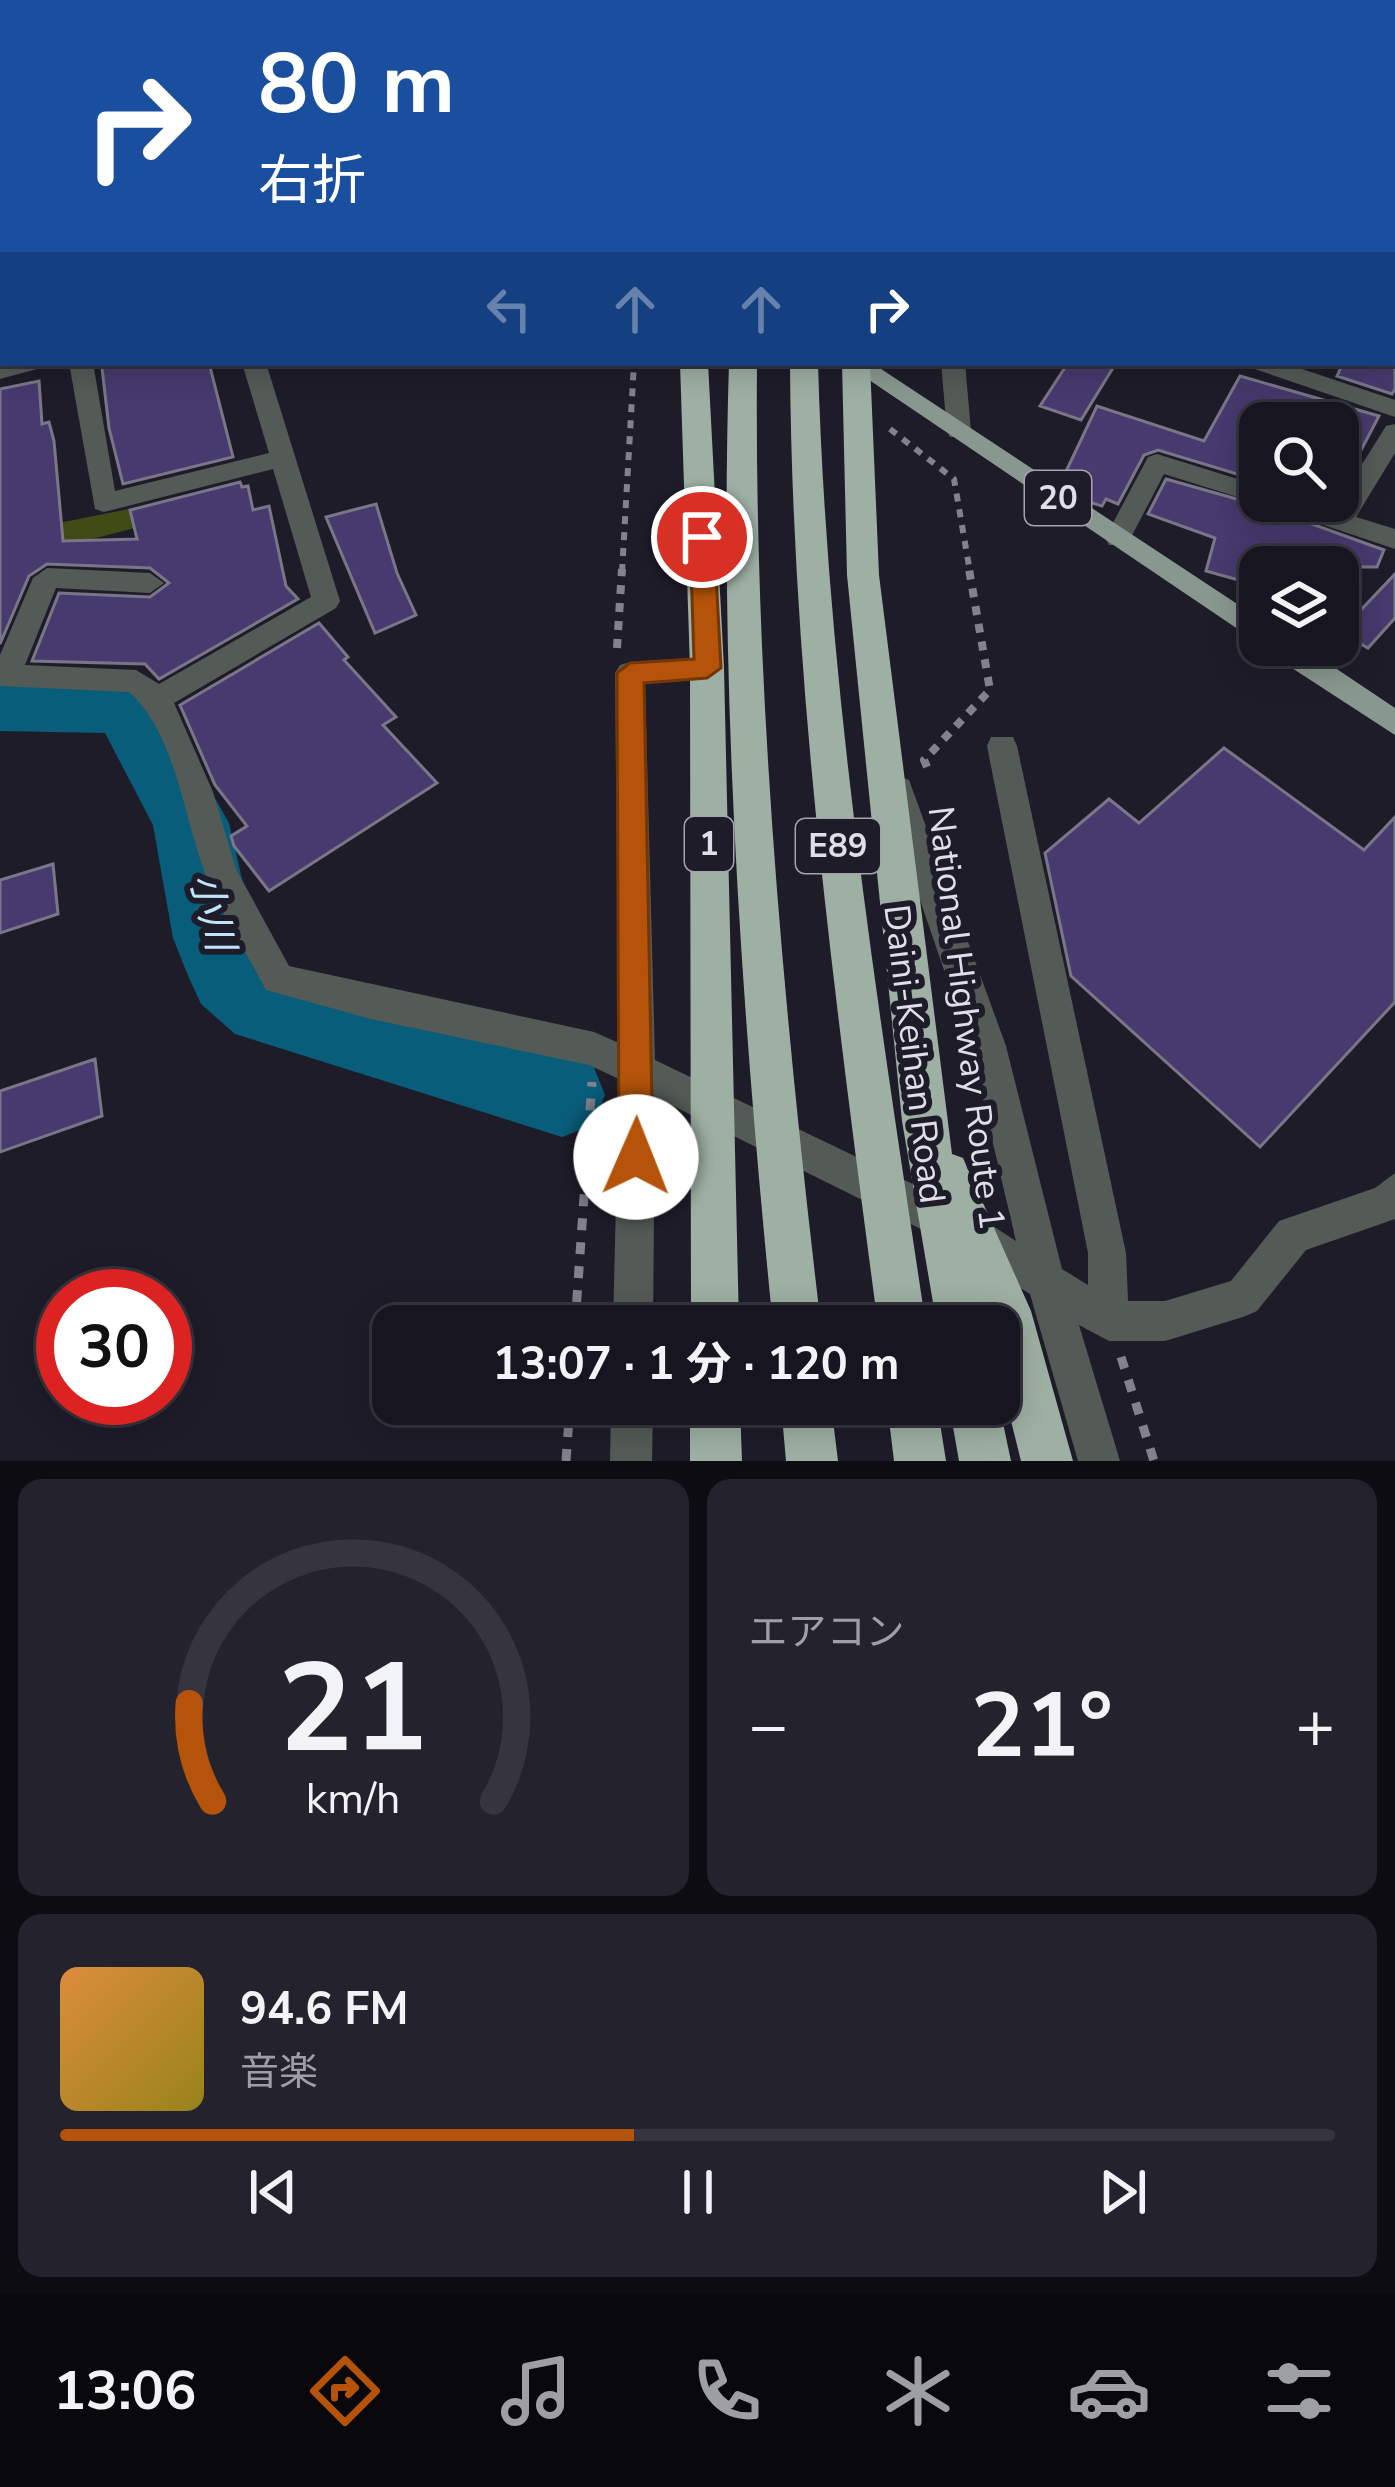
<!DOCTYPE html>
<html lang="ja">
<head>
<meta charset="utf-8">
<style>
	body { margin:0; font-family:"Nunito Sans","Noto Sans JP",sans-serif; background:#24222d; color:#f1f3f6; height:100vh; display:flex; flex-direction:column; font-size:45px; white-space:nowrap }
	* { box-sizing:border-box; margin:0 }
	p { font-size:39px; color:#9e9fa5 }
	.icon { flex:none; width:66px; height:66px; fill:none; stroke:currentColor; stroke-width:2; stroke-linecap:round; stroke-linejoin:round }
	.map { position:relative; height:1461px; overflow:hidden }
	.side { display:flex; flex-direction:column; gap:18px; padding:18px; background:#0d0c12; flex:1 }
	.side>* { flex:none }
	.banner { position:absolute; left:0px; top:0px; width:1395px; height:366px; box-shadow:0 6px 30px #0003,0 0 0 3px #36343e; background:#1a4fa0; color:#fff; overflow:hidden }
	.tools { position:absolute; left:1239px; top:402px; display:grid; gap:24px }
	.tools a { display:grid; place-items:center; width:120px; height:120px; border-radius:24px; background:#171520; box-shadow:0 6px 30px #0003,0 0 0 3px #36343e; font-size:60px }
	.speed { position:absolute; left:36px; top:1269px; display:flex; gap:24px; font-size:60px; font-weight:700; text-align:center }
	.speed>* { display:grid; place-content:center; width:156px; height:156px; border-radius:50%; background:#171520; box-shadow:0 6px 30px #0003,0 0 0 3px #36343e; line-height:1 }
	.speed .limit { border:18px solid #d22; background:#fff; color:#111 }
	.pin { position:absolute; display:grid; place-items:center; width:102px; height:102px; color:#fff; margin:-51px; border:6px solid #fff; border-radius:50%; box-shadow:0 3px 12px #0007 }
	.me { position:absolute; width:132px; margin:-66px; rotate:1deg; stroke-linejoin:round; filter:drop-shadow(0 0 9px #0008) }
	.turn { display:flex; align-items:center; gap:42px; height:252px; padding:0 60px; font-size:54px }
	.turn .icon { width:156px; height:156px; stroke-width:2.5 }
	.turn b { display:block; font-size:84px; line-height:102px }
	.lanes { display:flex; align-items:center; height:114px; padding:0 60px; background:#0003; justify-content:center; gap:60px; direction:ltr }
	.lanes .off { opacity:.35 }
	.big { font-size:90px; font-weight:700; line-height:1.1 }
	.side .tile { flex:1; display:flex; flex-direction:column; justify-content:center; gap:18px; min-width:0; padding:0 42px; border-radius:24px; background:#24222d }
	.side .dial { align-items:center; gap:0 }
	.dial svg { height:312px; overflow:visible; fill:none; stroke:#36343e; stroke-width:7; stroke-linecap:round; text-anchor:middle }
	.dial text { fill:#f1f3f6; stroke:none }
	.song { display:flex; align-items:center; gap:36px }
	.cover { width:144px; height:144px; border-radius:18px; background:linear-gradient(135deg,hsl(30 70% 55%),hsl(50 70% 35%)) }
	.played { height:12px; border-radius:6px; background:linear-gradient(90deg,#b45309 45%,#36343e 45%) }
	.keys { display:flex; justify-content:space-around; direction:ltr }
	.heat { display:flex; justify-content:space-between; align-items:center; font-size:66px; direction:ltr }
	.side .tiles { flex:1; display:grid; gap:18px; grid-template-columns:1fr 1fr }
	.tile:last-child { grid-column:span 2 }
	.trip { position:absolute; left:372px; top:1305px; width:648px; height:120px; border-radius:24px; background:#171520; box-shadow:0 6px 30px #0003,0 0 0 3px #36343e; font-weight:700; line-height:120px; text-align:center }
	.tabs { display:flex; height:192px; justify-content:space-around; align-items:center; background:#09080d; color:#9e9fa5 }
	.tabs .icon { width:84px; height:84px }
	.tabs .selected { color:#b45309 }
	.tabs b { font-size:54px; color:#f1f3f6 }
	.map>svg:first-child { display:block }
	.green { fill:#3f4c15 }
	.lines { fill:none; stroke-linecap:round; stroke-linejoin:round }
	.river { fill:#085d7b; fill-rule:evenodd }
	.building { fill:#463a6e; stroke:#797787; stroke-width:3 }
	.path-far3 { stroke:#83818c; stroke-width:4.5; stroke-dasharray:6 6; stroke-linecap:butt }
	.path-far2 { stroke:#83818c; stroke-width:6; stroke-dasharray:8 8; stroke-linecap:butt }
	.path-far1 { stroke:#83818c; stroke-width:8; stroke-dasharray:9 9; stroke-linecap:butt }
	.path { stroke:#83818c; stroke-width:9; stroke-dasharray:12 12; stroke-linecap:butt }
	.minor { fill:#545b56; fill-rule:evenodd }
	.major { fill:#89988e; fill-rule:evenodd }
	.highway { fill:#9eb0a4; fill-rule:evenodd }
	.route { fill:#b45309; stroke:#753606; stroke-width:3 }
	.labels { text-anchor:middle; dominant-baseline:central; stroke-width:12; stroke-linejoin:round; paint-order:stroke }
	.shield { fill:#1f1c2a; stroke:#a6a4af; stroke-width:3 }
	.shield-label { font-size:33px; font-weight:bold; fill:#e0dfe8 }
	.street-label { font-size:36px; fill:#e0dfe8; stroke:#1f1c2a }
	.water-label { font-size:39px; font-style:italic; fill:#bfe4f7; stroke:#1f1c2a }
</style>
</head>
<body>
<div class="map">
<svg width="1395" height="1461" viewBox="0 0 1395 1461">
	<rect width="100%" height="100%" fill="#1f1c2a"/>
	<path class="green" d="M194 496 158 522 69 545 39 527Z"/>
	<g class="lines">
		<path class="river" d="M0 675 126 678 151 686 229 823 259 952 288 975 593 1065 605 1095 593 1125 562 1137 235 1034 201 1004 189 978 173 938 153 825 105 733 0 731Z"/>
	</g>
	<path class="building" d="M125 363H209L233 457 123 484 109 428 102 368Z
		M1068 363H1116L1081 420 1040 406Z
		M1343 363H1395V389L1392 394 1337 376Z
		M1240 376 1379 416 1338 494V423H1260V481L1158 450 1144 455 1118 504 1106 499 1102 506 1092 503 1061 482 1097 406 1204 441Z
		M39 381 42 424 49 422 54 441 63 541 137 539 130 510 240 482 242 487 248 486 253 510 269 506 286 586 298 599 159 679 145 664 32 661 59 593 150 597 169 583 150 568 47 564 29 576 0 644V389Z
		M1166 479 1265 507 1384 550 1377 567H1260V586L1206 571 1215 538 1148 514Z
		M376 504 397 573 416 615 375 633 326 517Z
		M1395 574V618L1368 648 1340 632Z
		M319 623 348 657 344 660 396 717 383 725 437 783 269 891 234 846 231 836 247 826 215 785 180 705Z
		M1224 748 1364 850 1395 817V1002L1260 1147 1071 976 1045 853 1109 799 1139 823Z
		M53 864 58 914 0 933V880Z
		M95 1059 102 1116 0 1152V1091Z"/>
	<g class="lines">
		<path class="path-far3" d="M706 3 710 0"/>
		<path class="path-far2" d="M890 429 954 479 970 572
			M622 572 634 363"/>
		<path class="path-far1" d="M617 648 622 569
			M927 767 924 760 990 690 969 569"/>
		<path class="path" d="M575 1326 592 1082
			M1121 1357 1154 1461
			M566 1461 570 1404"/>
		<path class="minor" d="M115 0H135L113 3Z
			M0 100 3 101V113L0 112Z
			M3 172V184L0 185V173Z
			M1395 246V263L1392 264V247Z
			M0 363H45L41 368 0 379Z
			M69 363H93L115 491 269 453 242 363H266L340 601 336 608 174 703 213 792 236 869 289 966 594 1032 619 1043 615 673 620 665 630 662 707 657 717 660 721 668 717 676 645 683 655 1060 973 1213 1016 1241 970 1046 882 789 887 780 898 776 909 780 1006 1046 1062 1269 1088 1285V1253L987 746 991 737H1013L1017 746 1126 1253 1128 1301H1165L1231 1281 1279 1221 1375 1188 1395 1173V1219L1306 1250 1257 1311 1243 1317 1165 1341H1109L1079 1325 1120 1461H1078L1030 1294 945 1241 655 1097 653 1326H613L619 1079 589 1065 371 1019 266 990C246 952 221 913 205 873 184 818 175 732 129 692L0 686V655L33 578 47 568 150 573 164 583 150 593 56 588 25 665 136 670 159 684 311 597 273 469 104 512 95 509Z
			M941 363H965L971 431 968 437H950L947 431Z
			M1248 363H1284L1395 400V417L1252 368Z
			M1395 424V453L1356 517 1395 529V549L1270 507 1267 502 1260 504 1164 474 1127 545H1109L1105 538 1148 457 1157 454 1260 486V501H1308L1334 509 1386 426Z
			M611 1404H653L652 1461H610Z"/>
		<path class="major" d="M844 363H872L1260 619V644Z
			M1265 645H1301L1395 708V735L1269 653Z"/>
		<path class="highway" d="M313 0H356L359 3H315Z
			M434 0H479L482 3H436Z
			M766 0H786L787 3H765Z
			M859 0H879L880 3H858Z
			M680 363H708L724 668 739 1326H691L690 668Z
			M729 363H757C754 686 783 1005 821 1326H773C741 1005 719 686 729 363Z
			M790 363H818C827 687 878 1006 926 1326H878C836 1005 792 687 790 363Z
			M842 363H870L879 575 952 1154 963 1158 1031 1311 1073 1461H1021L999 1373V1326H987L982 1309 985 1326H937L902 1121 847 575Z
			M690 1404H740L742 1461H690Z
			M781 1404H831L838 1461H786Z
			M887 1404H937L946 1461H894Z
			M949 1404H999L1011 1461H959Z"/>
	</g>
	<path class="route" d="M702 529 714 537 721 668 707 678 644 683 653 1157 648 1169 636 1174 624 1169 619 1157 617 673 630 663 694 659 690 537Z"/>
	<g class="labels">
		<g class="shield">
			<rect x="1025" y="471" width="66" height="54" rx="9"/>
			<rect x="685" y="817" width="48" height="54" rx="9"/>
			<rect x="796" y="819" width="84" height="54" rx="9"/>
		</g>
		<g class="shield-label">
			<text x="1058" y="498">20</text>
			<text x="709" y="844">1</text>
			<text x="838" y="846">E89</text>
		</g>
		<g class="street-label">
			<text transform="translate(966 1018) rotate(83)">National Highway Route 1</text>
			<text transform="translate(914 1054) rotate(83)">Daini-Keihan Road</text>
		</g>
		<g class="water-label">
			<text transform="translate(212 912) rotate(76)">小川</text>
		</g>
	</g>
</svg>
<div class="tools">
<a><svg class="icon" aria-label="search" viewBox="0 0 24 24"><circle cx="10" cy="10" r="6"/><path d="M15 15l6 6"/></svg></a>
<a><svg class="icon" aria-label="layers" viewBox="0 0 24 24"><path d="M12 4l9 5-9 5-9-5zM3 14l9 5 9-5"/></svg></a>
</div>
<div class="speed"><div class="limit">30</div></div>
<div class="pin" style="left:702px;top:537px;background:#d93025"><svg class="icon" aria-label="arrive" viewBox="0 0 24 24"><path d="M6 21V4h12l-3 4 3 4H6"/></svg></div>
<svg class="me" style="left:636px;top:1157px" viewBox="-20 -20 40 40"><circle r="19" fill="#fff"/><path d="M0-13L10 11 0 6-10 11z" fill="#b45309"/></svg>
<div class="trip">13:07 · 1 分 · 120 m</div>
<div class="banner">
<div class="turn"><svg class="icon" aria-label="right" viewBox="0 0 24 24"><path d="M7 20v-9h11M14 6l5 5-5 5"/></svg><div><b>80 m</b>右折</div></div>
<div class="lanes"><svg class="icon off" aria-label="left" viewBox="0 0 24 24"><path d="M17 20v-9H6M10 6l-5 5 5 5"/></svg><svg class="icon off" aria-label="ahead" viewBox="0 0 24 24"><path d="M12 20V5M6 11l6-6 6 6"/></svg><svg class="icon off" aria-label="ahead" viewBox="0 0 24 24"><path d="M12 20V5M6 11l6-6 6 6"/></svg><svg class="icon" aria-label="right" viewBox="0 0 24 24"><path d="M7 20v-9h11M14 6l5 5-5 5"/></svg></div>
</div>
</div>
<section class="side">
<div class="tiles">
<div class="tile dial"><svg viewBox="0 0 100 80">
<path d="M14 69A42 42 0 1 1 86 69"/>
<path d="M14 69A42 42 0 0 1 8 44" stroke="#b45309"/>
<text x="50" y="56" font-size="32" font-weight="700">21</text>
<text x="50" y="72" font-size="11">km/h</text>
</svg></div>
<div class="tile"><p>エアコン</p>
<div class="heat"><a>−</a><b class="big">21°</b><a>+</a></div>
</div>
<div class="tile">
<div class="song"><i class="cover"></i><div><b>94.6 FM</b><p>音楽</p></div></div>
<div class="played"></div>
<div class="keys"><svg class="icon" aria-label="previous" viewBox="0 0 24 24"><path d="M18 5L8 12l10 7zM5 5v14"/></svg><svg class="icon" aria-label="pause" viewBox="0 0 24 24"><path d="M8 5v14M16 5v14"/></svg><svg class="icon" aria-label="next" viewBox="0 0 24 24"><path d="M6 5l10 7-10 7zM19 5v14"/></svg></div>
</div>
</div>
</section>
<nav class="tabs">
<b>13:06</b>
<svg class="icon selected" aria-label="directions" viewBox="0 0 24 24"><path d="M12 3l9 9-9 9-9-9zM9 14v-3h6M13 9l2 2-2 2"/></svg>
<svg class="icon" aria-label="music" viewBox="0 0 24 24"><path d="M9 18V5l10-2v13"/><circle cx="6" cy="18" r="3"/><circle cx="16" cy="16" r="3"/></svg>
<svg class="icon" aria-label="phone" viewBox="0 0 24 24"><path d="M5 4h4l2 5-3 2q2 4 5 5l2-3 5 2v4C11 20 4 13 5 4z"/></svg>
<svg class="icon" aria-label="climate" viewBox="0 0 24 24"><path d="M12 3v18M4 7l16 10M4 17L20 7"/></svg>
<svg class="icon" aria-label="car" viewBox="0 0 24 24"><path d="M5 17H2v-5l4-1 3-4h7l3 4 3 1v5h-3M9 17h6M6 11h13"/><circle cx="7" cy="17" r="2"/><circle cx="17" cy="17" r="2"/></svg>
<svg class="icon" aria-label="filters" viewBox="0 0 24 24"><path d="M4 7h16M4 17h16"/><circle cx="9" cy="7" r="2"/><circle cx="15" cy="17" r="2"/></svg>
</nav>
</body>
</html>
